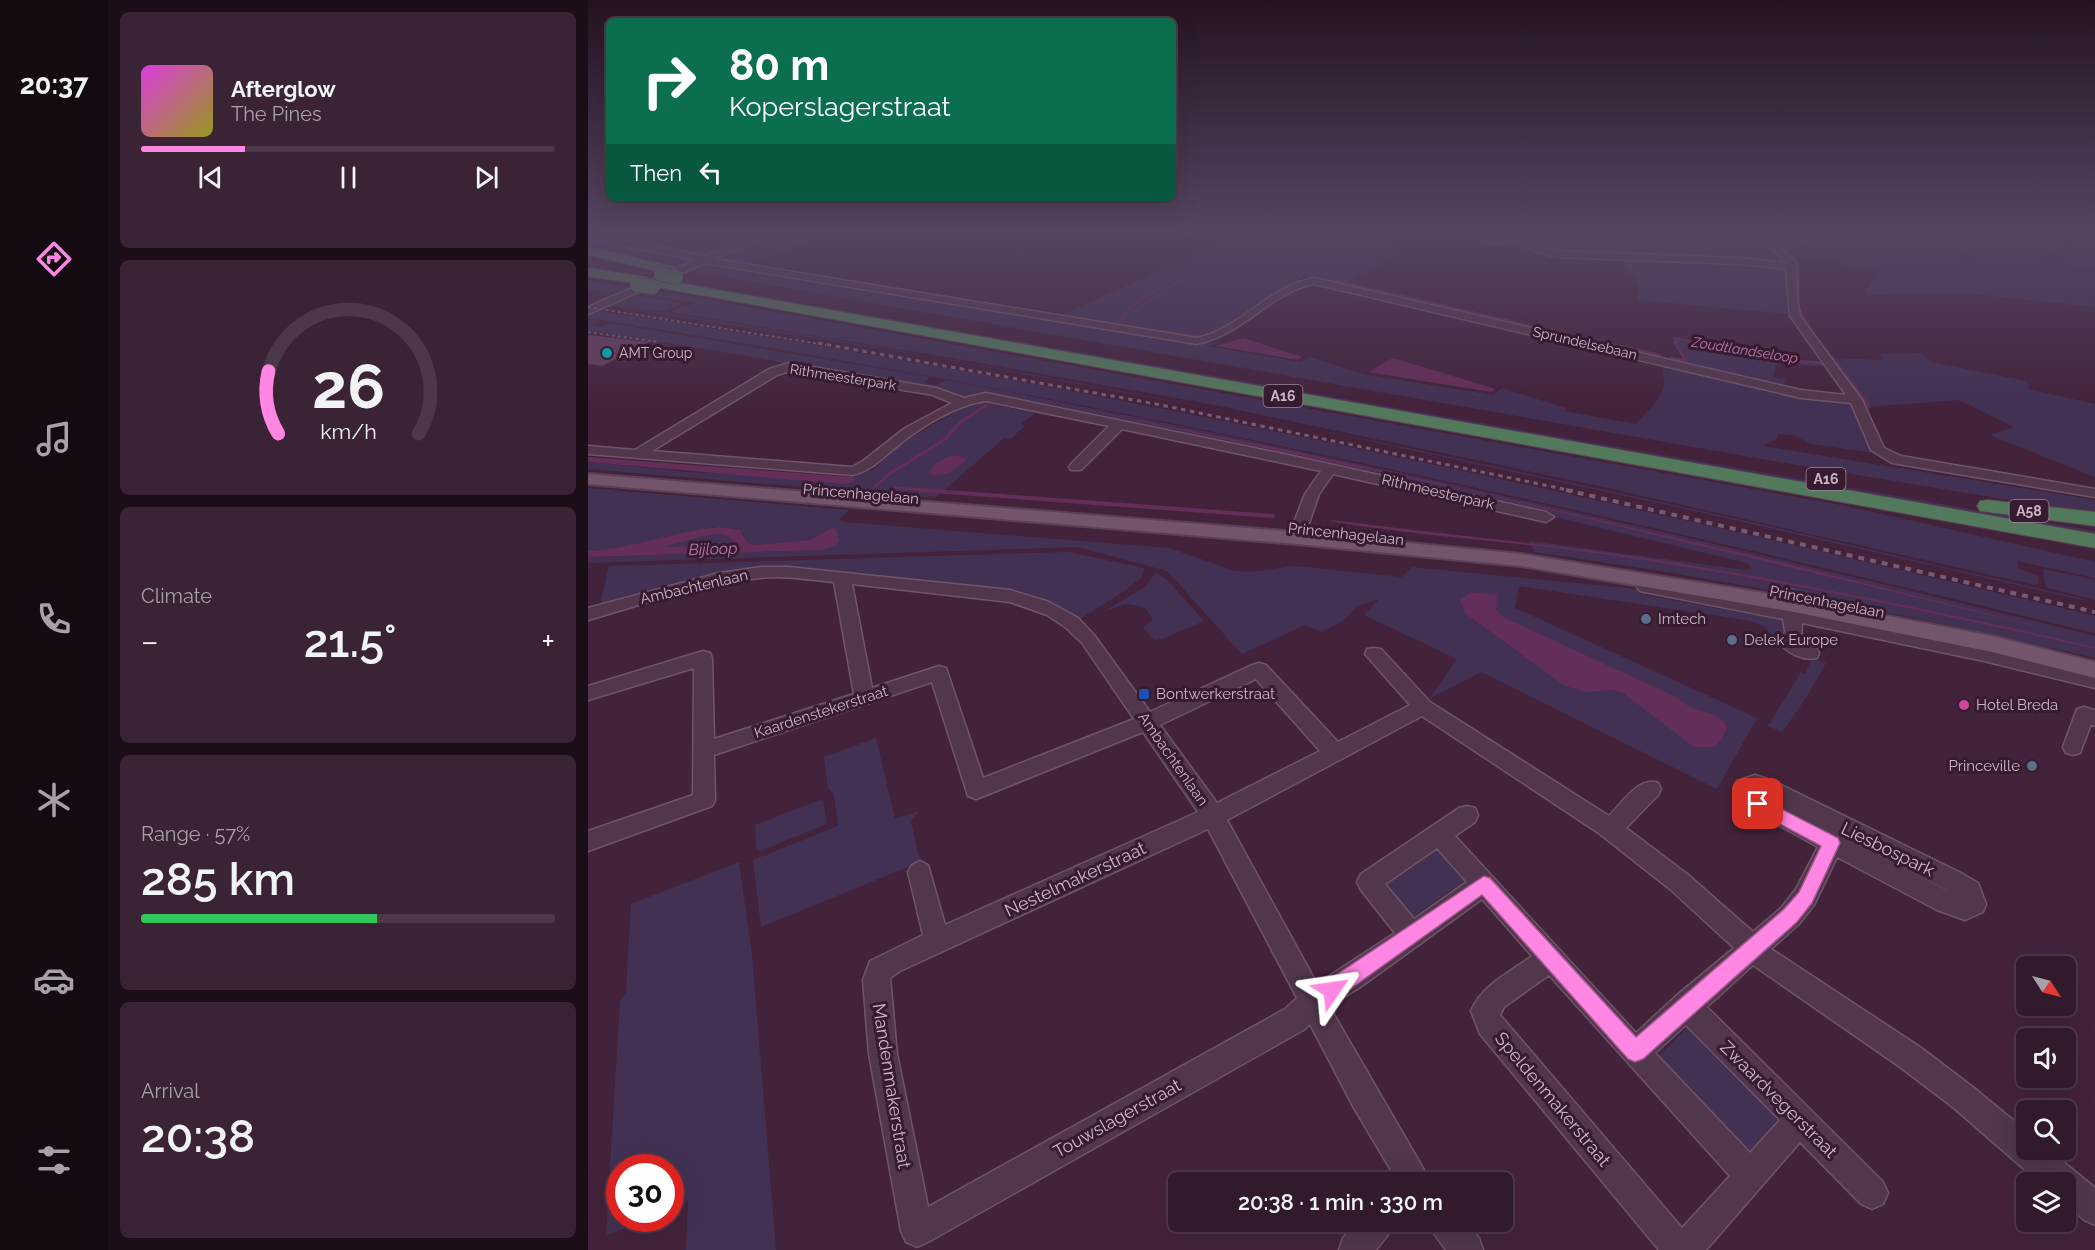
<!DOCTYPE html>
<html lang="en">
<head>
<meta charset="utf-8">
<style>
	body { margin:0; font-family:Raleway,sans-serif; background:#3a2335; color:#f1f3f6; height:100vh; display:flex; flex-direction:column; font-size:22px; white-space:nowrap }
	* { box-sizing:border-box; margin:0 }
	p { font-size:20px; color:#a8a1aa }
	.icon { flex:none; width:33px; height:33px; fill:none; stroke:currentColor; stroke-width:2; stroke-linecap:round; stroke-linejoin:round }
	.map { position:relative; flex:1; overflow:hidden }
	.sheet { display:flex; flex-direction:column; gap:12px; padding:12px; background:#1c0e19; width:480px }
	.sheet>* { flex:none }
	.hud { position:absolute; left:18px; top:18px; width:570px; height:183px; border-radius:9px; box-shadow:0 6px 24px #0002,0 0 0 2px #4d3849; background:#0b6e4f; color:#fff; overflow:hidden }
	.needle { width:39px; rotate:126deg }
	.tools { position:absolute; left:1428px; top:956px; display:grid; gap:12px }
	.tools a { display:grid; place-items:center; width:60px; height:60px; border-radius:9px; background:#321a2d; box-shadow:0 6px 24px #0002,0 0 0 2px #4d3849; font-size:30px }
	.speed { position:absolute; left:18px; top:1154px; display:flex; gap:12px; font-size:30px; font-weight:700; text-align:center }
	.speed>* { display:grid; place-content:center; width:78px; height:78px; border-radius:50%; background:#321a2d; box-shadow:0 6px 24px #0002,0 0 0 2px #4d3849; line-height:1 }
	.speed .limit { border:9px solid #d22; background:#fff; color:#111 }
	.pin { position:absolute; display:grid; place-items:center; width:51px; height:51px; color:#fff; margin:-26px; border-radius:12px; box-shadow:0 3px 9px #0006 }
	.me { position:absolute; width:66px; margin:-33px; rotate:58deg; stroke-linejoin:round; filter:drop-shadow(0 0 4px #0008) }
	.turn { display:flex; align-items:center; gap:21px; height:126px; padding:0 24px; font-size:27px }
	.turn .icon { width:78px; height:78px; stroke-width:2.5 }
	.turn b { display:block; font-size:42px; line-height:51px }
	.then { display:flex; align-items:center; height:57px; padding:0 24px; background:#0003; gap:12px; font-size:22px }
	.big { font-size:45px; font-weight:600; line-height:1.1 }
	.sheet .card { flex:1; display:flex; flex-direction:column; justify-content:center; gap:9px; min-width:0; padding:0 21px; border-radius:9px; background:#3a2335 }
	.sheet .dial { align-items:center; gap:0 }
	.dial svg { height:156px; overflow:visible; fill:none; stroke:#4d3849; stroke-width:7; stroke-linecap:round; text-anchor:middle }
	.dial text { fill:#f1f3f6; stroke:none }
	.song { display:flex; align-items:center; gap:18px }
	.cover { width:72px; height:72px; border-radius:9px; background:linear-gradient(135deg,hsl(300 70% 55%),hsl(60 70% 35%)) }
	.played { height:6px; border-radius:3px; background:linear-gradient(90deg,#ff86e2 25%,#4d3849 25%) }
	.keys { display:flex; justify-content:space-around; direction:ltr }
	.heat { display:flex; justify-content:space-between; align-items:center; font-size:33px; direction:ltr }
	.charge { height:9px; border-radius:4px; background:linear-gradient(90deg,#34c759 57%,#4d3849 0) }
	.trip { position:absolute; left:580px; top:1172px; width:345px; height:60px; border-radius:9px; background:#321a2d; box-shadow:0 6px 24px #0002,0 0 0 2px #4d3849; font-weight:600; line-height:60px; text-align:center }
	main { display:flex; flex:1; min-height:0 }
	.menu { display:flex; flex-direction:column; width:108px; justify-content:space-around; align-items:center; background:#140a12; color:#a8a1aa }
	.menu .icon { width:42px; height:42px }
	.menu .on { color:#ff86e2 }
	.menu b { font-size:27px; color:#f1f3f6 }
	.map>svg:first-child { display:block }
	.green { fill:#433153 }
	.water { fill:#632e58; fill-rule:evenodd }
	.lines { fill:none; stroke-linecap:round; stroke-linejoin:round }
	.stream-far2 { stroke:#632e58; stroke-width:2 }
	.stream-far1 { stroke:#632e58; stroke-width:3 }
	.stream { stroke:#632e58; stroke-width:4 }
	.building { fill:#633e5b }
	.minor-casing { stroke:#6f5569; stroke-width:3 }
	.major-casing { stroke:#5b4155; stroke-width:4 }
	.highway-casing { stroke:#593f53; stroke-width:2 }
	.minor { fill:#52374c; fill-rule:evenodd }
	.major { fill:#72556c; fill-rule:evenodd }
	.highway { fill:#53795c; fill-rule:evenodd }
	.rail-far2 { stroke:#7a5972; stroke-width:2; stroke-dasharray:3 3; stroke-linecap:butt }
	.rail-far1 { stroke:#7a5972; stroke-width:3; stroke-dasharray:4.5 4.5; stroke-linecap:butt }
	.rail { stroke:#7a5972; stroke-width:4; stroke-dasharray:6 6; stroke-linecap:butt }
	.highway-bridge-casing { stroke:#593f53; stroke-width:16; stroke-linecap:butt }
	.highway-bridge { stroke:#53795c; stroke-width:14 }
	.route { fill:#ff86e2; stroke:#a65793; stroke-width:1.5 }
	.culture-dot { fill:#0f9aa8; stroke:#371c31; stroke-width:2 }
	.service-dot { fill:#5c6f8a; stroke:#371c31; stroke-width:2 }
	.transit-dot { fill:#1a4fb4; stroke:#371c31; stroke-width:2 }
	.hotel-dot { fill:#d1479c; stroke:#371c31; stroke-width:2 }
	.labels { text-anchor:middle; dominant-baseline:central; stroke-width:6; stroke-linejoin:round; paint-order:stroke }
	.far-street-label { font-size:14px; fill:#ccb4c6; stroke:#371c31 }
	.far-water-label { font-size:14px; font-style:italic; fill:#b778aa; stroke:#371c31 }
	.far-poi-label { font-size:14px; fill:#ccb4c6; stroke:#371c31; text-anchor:start }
	.shield { fill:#371c31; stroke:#9f8699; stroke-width:1.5 }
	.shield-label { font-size:14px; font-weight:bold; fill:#ccb4c6 }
	.street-label { font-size:15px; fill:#ccb4c6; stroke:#371c31 }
	.poi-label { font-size:15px; fill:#ccb4c6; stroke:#371c31; text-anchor:start }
	.water-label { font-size:16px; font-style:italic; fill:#b778aa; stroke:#371c31 }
	.near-street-label { font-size:18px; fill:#ccb4c6; stroke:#371c31 }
</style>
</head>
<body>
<main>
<nav class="menu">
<b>20:37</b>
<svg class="icon on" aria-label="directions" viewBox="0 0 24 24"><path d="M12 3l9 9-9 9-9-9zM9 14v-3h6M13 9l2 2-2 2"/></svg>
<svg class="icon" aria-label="music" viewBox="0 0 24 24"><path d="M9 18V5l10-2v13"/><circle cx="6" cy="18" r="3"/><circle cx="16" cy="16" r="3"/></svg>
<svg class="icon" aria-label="phone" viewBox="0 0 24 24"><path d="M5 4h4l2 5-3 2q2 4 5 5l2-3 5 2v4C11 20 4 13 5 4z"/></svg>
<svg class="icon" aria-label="climate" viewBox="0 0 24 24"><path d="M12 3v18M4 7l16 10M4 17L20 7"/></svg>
<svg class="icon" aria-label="car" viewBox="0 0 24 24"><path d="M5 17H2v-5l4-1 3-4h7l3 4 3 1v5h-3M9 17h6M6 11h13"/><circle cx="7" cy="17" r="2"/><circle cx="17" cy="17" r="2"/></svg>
<svg class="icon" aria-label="filters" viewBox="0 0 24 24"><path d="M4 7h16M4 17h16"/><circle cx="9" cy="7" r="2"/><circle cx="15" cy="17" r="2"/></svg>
</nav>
<section class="sheet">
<div class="card">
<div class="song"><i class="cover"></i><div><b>Afterglow</b><p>The Pines</p></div></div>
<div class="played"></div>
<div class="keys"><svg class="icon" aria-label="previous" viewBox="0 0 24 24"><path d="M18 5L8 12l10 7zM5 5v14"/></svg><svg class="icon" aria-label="pause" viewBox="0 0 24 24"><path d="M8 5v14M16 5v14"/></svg><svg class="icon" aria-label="next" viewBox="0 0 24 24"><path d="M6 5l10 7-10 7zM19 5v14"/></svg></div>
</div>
<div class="card dial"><svg viewBox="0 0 100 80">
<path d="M14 69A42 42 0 1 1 86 69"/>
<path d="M14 69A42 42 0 0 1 9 37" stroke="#ff86e2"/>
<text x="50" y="56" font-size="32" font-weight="700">26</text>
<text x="50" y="72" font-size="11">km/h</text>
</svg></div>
<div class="card"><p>Climate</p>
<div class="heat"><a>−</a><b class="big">21.5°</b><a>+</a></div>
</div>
<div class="card"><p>Range · 57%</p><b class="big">285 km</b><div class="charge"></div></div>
<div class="card"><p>Arrival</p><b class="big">20:38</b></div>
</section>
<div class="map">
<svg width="1507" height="1250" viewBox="0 0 1507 1250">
	<rect width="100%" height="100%" fill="#43233c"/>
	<path class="green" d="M558 231H807L805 257 757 283 1097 362 1085 339 1211 362H1234L1237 366 1188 364 1185 377 1198 380 1194 387 715 276 617 337 473 315 631 245 632 240Z
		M952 231H1167L1199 264 968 253 932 237 955 233Z
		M1174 231H1237L1205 251 1198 252Z
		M1247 231H1340L1355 249 1378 257 1507 273V307L1374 293 1279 295V289L1292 271 1202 254 1213 253Z
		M1345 231H1450L1484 239 1456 258 1466 259 1498 237 1497 231H1507V271C1472 268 1388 265 1361 248 1354 244 1349 238 1345 231Z
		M181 234 228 238 163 264 129 259Z
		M0 237 112 259 96 268H88L0 248Z
		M1029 257 1143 261 1199 268 1198 290 1201 314 1050 300 1051 285Z
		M122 262 610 342 632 343 620 346 712 362 722 357 774 374 905 395 914 388 978 408 976 411 1048 424C1058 412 1074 400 1076 383 1076 377 1074 371 1076 364L1265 401 1287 453 1222 444 1206 435 1190 434 1189 439 1175 446 1507 500V514L1174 459 102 271 105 269H101Z
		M82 280 1507 531V536L79 281Z
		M0 281 49 288C28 295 22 293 0 290Z
		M66 290 1258 506 1507 562V578L1429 561 1431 569 1450 576 1451 583 1447 585 1011 486 622 404 352 356 83 312C89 305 100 308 107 303L46 293Z
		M43 295 92 302 94 304 76 311 34 307C386 358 734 428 1081 504 1177 525 1273 547 1368 570 1398 576 1427 583 1457 590 1473 594 1492 597 1507 603L1107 511 684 420 350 358 19 305Z
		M11 311C515 385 1012 498 1507 616V633C1008 511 508 397 0 318V312Z
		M0 320 11 321 4 325 13 327 22 323 342 377 336 383 348 385 358 380 401 388C772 460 1140 545 1507 636V658C1321 615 1135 578 946 552L942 541 1157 570 1164 568 1159 563 897 500 393 395 370 397 189 366 194 362 0 330Z
		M1332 353 1343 362 1439 381 1441 389 1507 404V477L1402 435 1426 427 1371 400 1278 407 1243 358 1296 360 1291 354Z
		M393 402 447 413 433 424 437 426 422 439 416 438 347 498 0 469V462L100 472 267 479 262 477 278 470 284 471 311 445 380 404Z
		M0 488 261 510 251 520 255 522 581 548 644 570 660 572 707 566 814 577 824 567 1058 590V595L1187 619 1188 614 1198 618 1196 644 1186 643C1183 630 1176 626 1164 621L931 586 927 608 1169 718 1129 789 893 672 841 699 869 659 776 615 791 599 769 606 755 621 733 632 717 625 654 654 579 571 490 547 0 563V557L236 550 241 529 222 540 166 545 159 542 154 532 148 529 127 527 30 550 0 551Z
		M126 534 138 535 150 544 146 546 74 547 77 544Z
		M481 552 556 568 554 577 535 592 492 619 451 597 428 590 194 567 154 570 155 568 12 605 21 566Z
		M1455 569 1507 580V600L1460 588 1457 584Z
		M568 572 580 581 616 621 577 638 566 640 555 627 565 620 557 607 538 604 515 612 557 587Z
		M1224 659 1238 663 1218 698 1194 732 1180 726 1213 672 1217 674Z
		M288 738 307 819 331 811 323 821 332 862 173 927 165 860 250 826 246 794 240 788 236 757Z
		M235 799 239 824 172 851 168 849 167 825Z
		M851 842 883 877 824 917 792 880Z
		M151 862 164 956 188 1250H98L100 1200 83 1207 82 1167H32V1218H59L18 1236 32 1001 38 993 43 904Z
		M1103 1024 1195 1114 1162 1152 1069 1057Z"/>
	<path class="water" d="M655 338 714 357 710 360 628 346Z
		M805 358 908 389 903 392 781 372Z
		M432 396 714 453 899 494 1192 562 1507 640 899 495Z
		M367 455 378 459C369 471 354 478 340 474 344 463 356 458 367 455Z
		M0 457 262 477 268 479 264 483 255 484 0 462Z
		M744 520C850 534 957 543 1063 559 1212 582 1360 613 1507 647V649C1342 611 1176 577 1008 553 919 541 829 536 742 521Z
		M132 527 152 530 159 542 166 545 222 540 243 528 248 529 251 540 248 545 236 550 0 557V551C46 549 86 531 132 527ZM126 534 138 535 150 545 74 547Z
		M883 592 909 595 908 610 917 618 1088 697C1093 700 1099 706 1105 708 1117 713 1133 713 1139 728L1134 739 1126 747H1106L1035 693 1025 690 998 692 977 686 877 613 872 600Z"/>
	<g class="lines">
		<path class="stream-far2" d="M1207 258 1210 265 1211 308 1224 332
			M601 271C624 265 635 256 634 231
			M720 276H731
			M738 278 979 334
			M706 282 710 280
			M547 311 604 272
			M654 315 701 285
			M525 325 538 316 536 311 593 272
			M536 325 615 337 648 319
			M1226 335 1234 345
			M989 337 1024 345
			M1088 345 1086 338 1122 345"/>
		<path class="stream-far1" d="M1017 343 1071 355
			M1114 343 1208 361 1234 363
			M1232 343 1240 353
			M1244 357 1246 359
			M1083 358 1098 361 1087 343
			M1249 363 1253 369
			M1257 374 1261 379
			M1264 382 1281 407
			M287 487 301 474 356 440 375 420 399 405
			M307 488 351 491"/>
		<path class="stream" d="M331 490 685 516"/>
	</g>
	<path class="building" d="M0 335 61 342 14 366 0 364Z"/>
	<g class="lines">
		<defs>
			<path id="minor" d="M174 231H186L127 259 609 338C654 328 679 287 726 278L1213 390 1258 395 1202 316 1198 269 1151 264 969 257 952 253 928 242 903 244 898 241 903 238 929 236 969 251 1151 258 1198 263 1167 231H1176L1208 262 1209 300 1212 316 1274 400 1296 448 1313 456 1507 489V497L1304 463 1283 450 1263 403 1213 398 726 284C681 293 657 334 609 344L117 263 0 314V307L109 260 0 239V233L118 256Z
				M201 363 348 388 376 398 398 393 700 455 958 512 966 517 958 522 745 474 731 494 716 538 708 543 700 538 717 494 733 471 534 429 493 470H483L481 467 483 464 521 426 398 401C367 405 331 428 307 448 292 460 283 471 264 475L0 454V446L47 450 181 369ZM202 371 345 395 364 403 317 428 275 461 264 467 64 451 189 375Z
				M174 567H200L422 590 461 602 490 618 506 635 562 712 664 665 671 663 678 665 750 742 822 705 777 654 779 649 786 648 793 649 842 702 1021 816C1034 803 1051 776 1070 783L1073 789 1070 795 1038 828 1099 874 1165 932 1193 908 1208 889 1230 847 1151 803 1146 787 1149 781 1167 775 1185 781 1373 873 1390 883 1398 904 1395 912 1377 920 1349 910 1249 857 1226 905 1211 924 1183 949 1332 1047 1386 1088 1438 1131V1149H1460L1507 1188V1225L1496 1220 1478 1204V1182H1451L1366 1108 1312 1067 1165 965 1119 1007 1295 1182 1300 1193 1295 1204 1284 1209 1273 1204 1212 1142 1118 1250H1071L892 1034 883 1011C894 985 922 972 944 956L894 899 771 988 741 1006 843 1182H810L766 1108 722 1024 717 1029 340 1242 329 1247 318 1242 313 1231 281 1054 275 980 282 961 335 935 320 872 324 865 332 861 340 865 357 925 610 812 555 732 396 796 388 799 380 796 344 682 126 755 127 800 124 806 0 851V831L105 795 106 668 0 700V686L115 651 122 653 124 658 126 739 266 694 246 582C222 580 197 575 172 578 113 583 57 604 0 620V608L131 573ZM264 584 422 602 459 615 477 627 494 643 546 719 395 778 358 668 351 666 284 688ZM668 679 732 751 629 803 572 725ZM834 716 1012 834 1083 890 1146 948 1088 996 1048 1033 867 836 887 822 890 815 887 808 879 806 871 808 773 874 769 882 773 890 807 933 729 984 639 820ZM1185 801 1357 889 1360 891ZM620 829 709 998 697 1009 340 1207 309 1054 302 978 312 971ZM849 848 879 882 826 919 797 884ZM961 975 1142 1176 1094 1228 912 1015 916 1007ZM1098 1025 1192 1120 1162 1153 1067 1053Z
				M1058 582 1193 607 1191 594 1194 590H1206L1211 610 1396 648 1507 674V688L1396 661 1214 623 1213 642 1229 648 1231 653 1229 658C1218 661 1200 654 1194 645L1197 631 1195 619 1052 591 1049 587 1052 583Z
				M1496 707 1507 710V726L1503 724 1492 753 1485 755 1478 753 1475 747 1489 709Z
				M770 1221H807L802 1232 788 1250H751L755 1238Z
				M840 1221H876L891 1238 895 1250H858L845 1232Z"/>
			<path id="major" d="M0 474 708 532 933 554 1201 597 1404 636 1507 662V678L1404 652 1201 611 933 566 708 544 0 484Z"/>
			<path id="highway" d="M0 247 88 267 90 270 83 274 0 255Z
				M0 268 58 277 65 281 58 285 0 276Z
				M73 280 1507 534V548L68 287 66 284 68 281Z
				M1400 500 1507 512V526L1392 511 1389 506 1392 501Z"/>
		</defs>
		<use href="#minor" class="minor-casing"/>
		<use href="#major" class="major-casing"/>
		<use href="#highway" class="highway-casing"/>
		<use href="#minor" class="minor"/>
		<use href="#major" class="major"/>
		<use href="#highway" class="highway"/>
		<path class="rail-far2" d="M0 307 238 345
			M0 332 70 342"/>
		<path class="rail-far1" d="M230 343 568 404 985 491"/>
		<path class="rail" d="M978 490 1507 612"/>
		<defs>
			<path id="highway-bridge" d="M73 274 88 277
				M49 285 65 287"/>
		</defs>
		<use href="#highway-bridge" class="highway-bridge-casing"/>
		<use href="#highway-bridge" class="highway-bridge"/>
	</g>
	<linearGradient id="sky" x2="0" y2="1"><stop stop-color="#251321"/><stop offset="0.57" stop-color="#554561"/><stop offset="1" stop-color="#554561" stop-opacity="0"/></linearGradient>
	<rect width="1507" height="406" fill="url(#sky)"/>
	<path class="route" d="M1170 797 1250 838 1252 843 1224 903 1209 922 1055 1059 1047 1062 1040 1059 894 895 751 997 744 999 736 997 733 990 736 983 896 876 902 878 1048 1037 1196 909 1211 892 1233 846 1164 809 1162 804 1164 799Z"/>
	<circle class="culture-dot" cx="19" cy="353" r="6"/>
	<g class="service-dot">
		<circle cx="1058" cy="619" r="6"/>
		<circle cx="1144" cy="640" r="6"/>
		<circle cx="1444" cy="766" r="6"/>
	</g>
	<rect class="transit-dot" x="550" y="688" width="12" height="12" rx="3"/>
	<circle class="hotel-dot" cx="1376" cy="705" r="6"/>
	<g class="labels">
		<g class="far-street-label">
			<text transform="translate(997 343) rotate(13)">Sprundelsebaan</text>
			<text transform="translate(255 377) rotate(9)">Rithmeesterpark</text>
		</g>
		<g class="far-water-label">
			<text transform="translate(1157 350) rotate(9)">Zoudtlandseloop</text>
		</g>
		<g class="far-poi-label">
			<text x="31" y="353">AMT Group</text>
		</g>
		<g class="shield">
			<rect x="675.5" y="385" width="39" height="22" rx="4.5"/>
			<rect x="1218.5" y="468" width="39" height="22" rx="4.5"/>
			<rect x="1421.5" y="500" width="39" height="22" rx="4.5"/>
		</g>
		<g class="shield-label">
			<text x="695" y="396">A16</text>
			<text x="1238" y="479">A16</text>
			<text x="1441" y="511">A58</text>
		</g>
		<g class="street-label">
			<text transform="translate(850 492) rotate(13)">Rithmeesterpark</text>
			<text transform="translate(273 494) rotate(5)">Princenhagelaan</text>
			<text transform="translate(758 534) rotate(6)">Princenhagelaan</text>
			<text transform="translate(106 587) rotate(-13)">Ambachtenlaan</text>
			<text transform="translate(1239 602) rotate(11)">Princenhagelaan</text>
			<text transform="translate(233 712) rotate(-18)">Kaardenstekerstraat</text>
			<text transform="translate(585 759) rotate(55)">Ambachtenlaan</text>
		</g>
		<g class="poi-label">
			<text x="1070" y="619">Imtech</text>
			<text x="1156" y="640">Delek Europe</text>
			<text x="568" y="694">Bontwerkerstraat</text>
			<text x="1388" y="705">Hotel Breda</text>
			<text x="1432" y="766" text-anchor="end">Princeville</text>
		</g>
		<g class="water-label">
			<text transform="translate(125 549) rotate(-2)">Bijloop</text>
		</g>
		<g class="near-street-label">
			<text transform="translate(1300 849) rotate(26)">Liesbospark</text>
			<text transform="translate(487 879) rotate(-25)">Nestelmakerstraat</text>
			<text transform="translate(304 1086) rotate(81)">Mandenmakerstraat</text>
			<text transform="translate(965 1099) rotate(50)">Speldenmakerstraat</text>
			<text transform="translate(1191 1099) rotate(45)">Zwaardvegerstraat</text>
			<text transform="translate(529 1118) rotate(-29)">Touwslagerstraat</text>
		</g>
	</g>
</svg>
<div class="tools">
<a><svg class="needle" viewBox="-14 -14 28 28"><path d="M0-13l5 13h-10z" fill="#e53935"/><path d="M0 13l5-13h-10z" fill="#a8a1aa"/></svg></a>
<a><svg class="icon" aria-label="sound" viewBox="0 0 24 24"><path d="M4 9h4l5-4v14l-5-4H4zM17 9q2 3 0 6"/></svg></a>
<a><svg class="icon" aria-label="search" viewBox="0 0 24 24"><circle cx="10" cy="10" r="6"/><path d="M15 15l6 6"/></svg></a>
<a><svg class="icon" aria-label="layers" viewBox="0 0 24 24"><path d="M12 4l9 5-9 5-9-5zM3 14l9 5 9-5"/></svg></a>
</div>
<div class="speed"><div class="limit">30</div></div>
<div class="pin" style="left:1170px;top:804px;background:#d93025"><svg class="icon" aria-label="arrive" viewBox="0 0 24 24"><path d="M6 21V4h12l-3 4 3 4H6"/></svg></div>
<svg class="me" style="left:744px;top:990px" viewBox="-20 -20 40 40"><path d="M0-17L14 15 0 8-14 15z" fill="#ff86e2" stroke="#fff" stroke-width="4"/></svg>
<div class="trip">20:38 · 1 min · 330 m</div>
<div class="hud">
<div class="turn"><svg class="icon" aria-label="right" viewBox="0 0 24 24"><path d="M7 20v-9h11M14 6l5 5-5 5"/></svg><div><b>80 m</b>Koperslagerstraat</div></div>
<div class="then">Then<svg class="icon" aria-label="left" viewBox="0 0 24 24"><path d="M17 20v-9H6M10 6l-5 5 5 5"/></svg></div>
</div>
</div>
</main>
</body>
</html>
